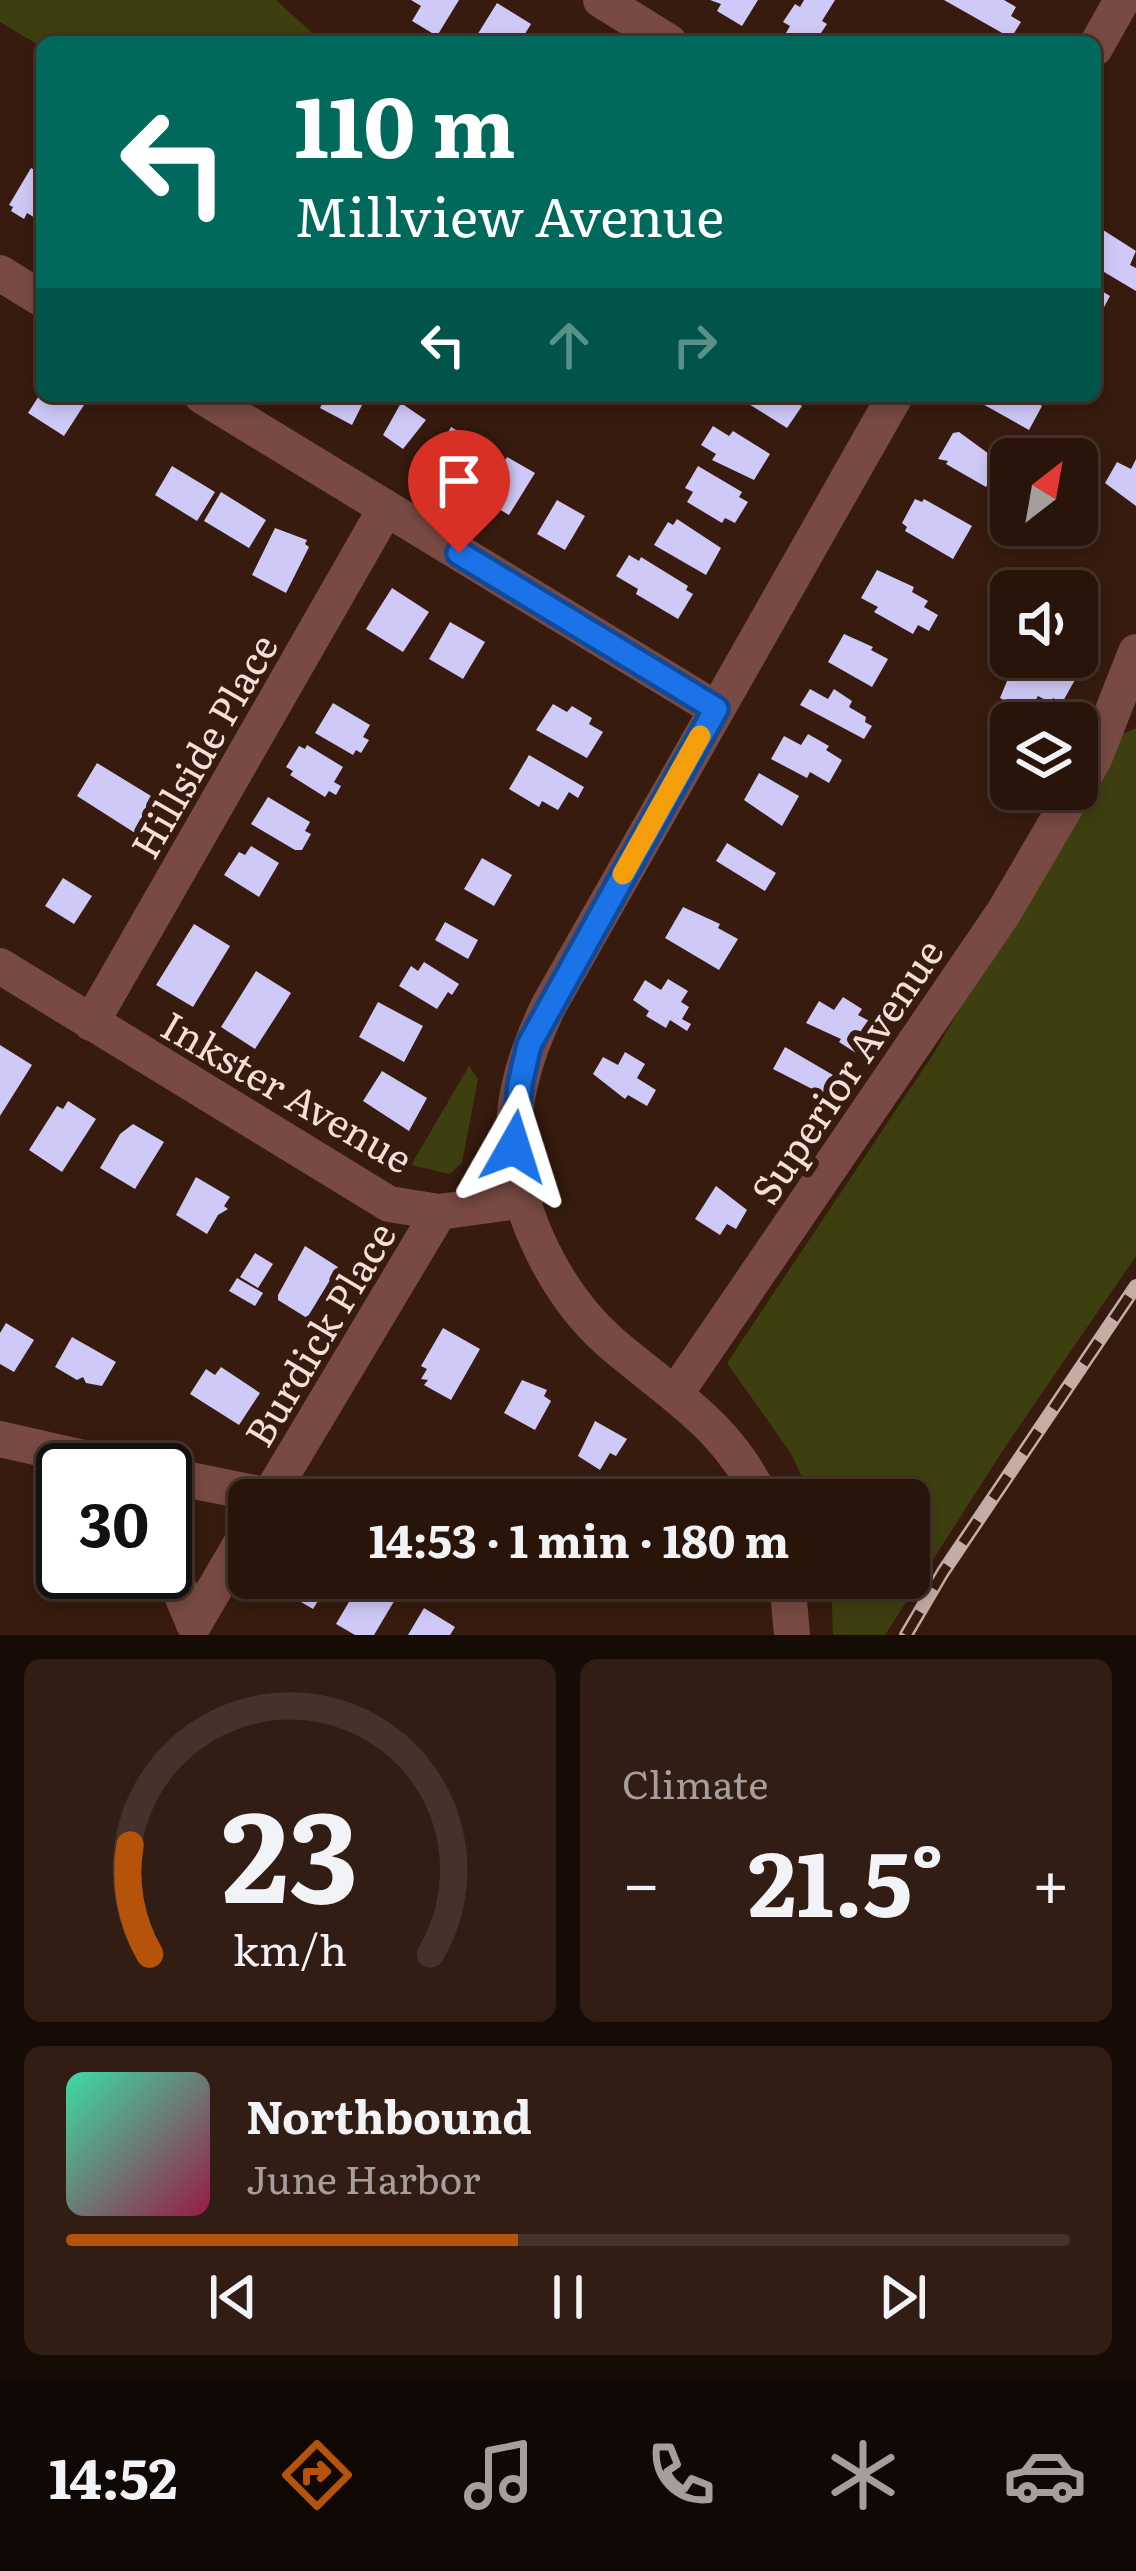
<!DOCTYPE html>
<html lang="en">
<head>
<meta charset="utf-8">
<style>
	body { margin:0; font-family:Literata,serif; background:#311d13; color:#f1f3f6; height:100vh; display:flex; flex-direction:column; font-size:45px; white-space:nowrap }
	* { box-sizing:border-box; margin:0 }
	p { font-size:39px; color:#a59e9c }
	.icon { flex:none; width:66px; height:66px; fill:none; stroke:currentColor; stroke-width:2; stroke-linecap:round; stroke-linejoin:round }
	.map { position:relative; height:1635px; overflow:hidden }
	.side { display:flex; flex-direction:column; gap:24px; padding:24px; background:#170b06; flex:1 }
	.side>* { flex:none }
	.top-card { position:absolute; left:36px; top:36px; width:1065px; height:366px; border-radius:18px; box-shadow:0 6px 18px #0003,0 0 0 3px #45332b; background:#00695c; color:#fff; overflow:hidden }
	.needle { width:78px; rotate:31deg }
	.tools { position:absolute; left:990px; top:438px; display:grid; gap:24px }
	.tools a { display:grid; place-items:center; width:108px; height:108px; border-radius:18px; background:#29140a; box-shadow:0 6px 18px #0003,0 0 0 3px #45332b; font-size:60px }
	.speed { position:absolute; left:36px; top:1443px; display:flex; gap:24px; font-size:60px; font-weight:700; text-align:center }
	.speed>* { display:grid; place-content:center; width:156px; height:156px; border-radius:50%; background:#29140a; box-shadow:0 6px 18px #0003,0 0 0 3px #45332b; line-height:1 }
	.speed .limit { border:6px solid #111; border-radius:18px; background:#fff; color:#111 }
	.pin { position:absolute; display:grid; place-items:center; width:102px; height:102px; color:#fff; margin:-123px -51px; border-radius:50% 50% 50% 0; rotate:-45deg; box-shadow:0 0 12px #0007 }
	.pin .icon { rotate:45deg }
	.me { position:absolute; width:132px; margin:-66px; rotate:6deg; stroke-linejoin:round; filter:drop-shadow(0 0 9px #0008) }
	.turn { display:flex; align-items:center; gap:42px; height:252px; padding:0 60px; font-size:54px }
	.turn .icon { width:156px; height:156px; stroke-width:2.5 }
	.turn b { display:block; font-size:84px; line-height:102px }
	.lanes { display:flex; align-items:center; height:114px; padding:0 60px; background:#0003; justify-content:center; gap:60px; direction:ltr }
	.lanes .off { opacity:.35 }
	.big { font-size:90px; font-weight:700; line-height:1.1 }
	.side .card { flex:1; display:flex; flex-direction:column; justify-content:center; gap:18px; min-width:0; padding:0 42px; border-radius:18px; background:#311d13 }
	.side .dial { align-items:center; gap:0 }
	.dial svg { height:312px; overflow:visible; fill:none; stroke:#45332b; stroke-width:7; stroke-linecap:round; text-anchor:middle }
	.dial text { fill:#f1f3f6; stroke:none }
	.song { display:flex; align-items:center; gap:36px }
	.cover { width:144px; height:144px; border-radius:18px; background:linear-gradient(135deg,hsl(160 70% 55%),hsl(340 70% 35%)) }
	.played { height:12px; border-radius:6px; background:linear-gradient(90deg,#b45309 45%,#45332b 45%) }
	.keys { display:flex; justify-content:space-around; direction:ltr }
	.heat { display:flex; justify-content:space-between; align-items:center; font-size:66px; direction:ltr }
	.side .tiles { flex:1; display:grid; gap:24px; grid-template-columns:1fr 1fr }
	.card:last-child { grid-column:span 2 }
	.trip { position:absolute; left:228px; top:1479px; width:702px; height:120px; border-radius:18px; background:#29140a; box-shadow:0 6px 18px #0003,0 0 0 3px #45332b; font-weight:700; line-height:120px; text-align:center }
	.menu { display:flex; height:192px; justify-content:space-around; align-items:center; background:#100804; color:#a59e9c }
	.menu .icon { width:84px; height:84px }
	.menu .selected { color:#b45309 }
	.menu b { font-size:54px; color:#f1f3f6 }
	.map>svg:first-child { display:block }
	.green { fill:#3e3f0f }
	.building { fill:#cfc9f8 }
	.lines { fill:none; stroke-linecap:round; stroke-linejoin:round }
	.minor { stroke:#784a43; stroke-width:36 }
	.rail-casing { stroke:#c3ada4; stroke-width:14 }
	.rail { stroke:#371b0e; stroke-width:9; stroke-dasharray:27; stroke-linecap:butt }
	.route-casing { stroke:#114b97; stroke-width:30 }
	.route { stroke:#1a73e8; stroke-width:21 }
	.slow { stroke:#f59e0b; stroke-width:21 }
	.labels { text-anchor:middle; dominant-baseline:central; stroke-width:12; stroke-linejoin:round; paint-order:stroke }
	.street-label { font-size:39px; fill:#f3dfd7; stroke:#371b0e }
</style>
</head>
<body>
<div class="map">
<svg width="1136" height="1635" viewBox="0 0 1136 1635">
	<rect width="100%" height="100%" fill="#371b0e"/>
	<path class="green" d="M0 0H276L322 42H42V52L40 46 0 22Z
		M1136 728V1256L1003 1450 885 1635H833L831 1578H909V1500H813L790 1452 727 1363 934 1053 1117 737Z
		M469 1066 478 1079 462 1163 450 1174 411 1165Z"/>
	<path class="building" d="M411 0H459L437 36 412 21 421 6Z
		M710 0H758L742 26 717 11 721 4Z
		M804 0H835L822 21 827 24 815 42H781L790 26 783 22 795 4 800 7Z
		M944 0H1004L1016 7 1011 16 1021 22 1011 38Z
		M497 3 531 24 520 42 474 40Z
		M31 168 42 174V216L37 219 27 213 24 219 11 211 13 207 9 205Z
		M1100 228 1136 251 1130 265 1136 268V291L1099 269 1095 276V230Z
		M1095 287 1110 296 1095 324Z
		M42 391V396H70L84 405 64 436 28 413Z
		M326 396H354L364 401 352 425 320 408Z
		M747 396H785L802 406 787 428 744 401Z
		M982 396H1031L1030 399 1042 406 1029 430 979 402Z
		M401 403 426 420 403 449 383 435Z
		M713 426 729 436 733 431 770 454 754 480 712 460 716 454 701 445Z
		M451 427 482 445 454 490 427 475 431 469 428 467Z
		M959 432 1000 462 986 487 946 464 948 461 938 459 953 433Z
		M507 457 535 473 509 515 482 499Z
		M1136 459V506L1105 483 1117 462 1131 469Z
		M172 466 215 492 197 521 155 495Z
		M698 466 742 492 739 497 748 502 735 523 725 518 722 523 687 502 693 492 685 488Z
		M221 492 266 520 249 548 204 521Z
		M915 499 922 502 924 499 972 526 953 559 905 531 907 527 902 523Z
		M557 500 585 516 565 550 537 534Z
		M677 519 721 548 706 575 654 545 668 522 673 525Z
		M275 528 307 540 305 544 309 547 286 593 252 575Z
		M629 555 639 561 641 557 688 586 686 590 693 594 678 619 636 594 638 589 616 576Z
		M877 570 914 587 912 592 928 601 924 607 938 615 929 631 918 625 913 634 874 612 878 607 861 598Z
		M392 588 429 612 403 652 366 629Z
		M450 622 485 642 463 679 429 659Z
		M844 634 873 647 871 650 888 659 872 687 828 662Z
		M1017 657H1039L1076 678 1062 703 1053 698 1051 703 1038 696 1028 713 1000 698Z
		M810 689 828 699 834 689 852 701 849 707 866 717 865 722 872 726 864 739 800 705Z
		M333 703 370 725 363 737 369 740 361 753 356 750 353 755 315 733Z
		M553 704 567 712 572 706 592 718 589 724 603 732 587 758 536 730Z
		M808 734 829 746 826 750 842 760 829 783 810 772 807 778 771 759 784 736 801 745Z
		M307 745 343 767 334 782 341 786 336 795 329 791 325 797 290 775 293 771 286 767 299 746 305 749Z
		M529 755 584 787 578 798 569 792 558 810 542 801 539 807 509 789Z
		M97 763 156 799 135 833 77 796Z
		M759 773 799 796 782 826 744 800Z
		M268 797 310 822 305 831 311 834 302 850H295L251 824Z
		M727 843 776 873 765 891 716 861Z
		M251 846 279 863 259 897 224 875 239 852 245 855Z
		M482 858 512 875 494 906 464 889Z
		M63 878 92 896 74 924 45 906Z
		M683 907 720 924 718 928 738 939 719 970 665 938Z
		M445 922 478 940 468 959 435 940Z
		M194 924 230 946 193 1007 156 985Z
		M424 962 459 984 452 995 448 992 437 1009 399 986 411 966 418 971Z
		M256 971 291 993 255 1049 221 1027Z
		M668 979 688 991 681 1002 689 1007 682 1019 691 1024 687 1031 670 1020 666 1028 646 1016 649 1011 633 1000 645 980 661 990Z
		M843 997 862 1009 858 1015 873 1023 856 1053 839 1042 841 1039 806 1023 819 1001 834 1010Z
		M378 1002 423 1026 404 1062 359 1037Z
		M0 1045 32 1065 0 1116Z
		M785 1047 833 1075 822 1094 773 1069Z
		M625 1052 645 1064 637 1078 656 1090 647 1106 628 1095 625 1099 593 1074 603 1057 618 1065Z
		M382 1071 427 1098 409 1131 363 1101Z
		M68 1101 96 1119 62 1172 29 1150 57 1106 63 1109Z
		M133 1124 164 1142 135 1189 100 1168 120 1134Z
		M196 1177 230 1197 224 1206 228 1209 218 1215 207 1234 176 1215Z
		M716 1186 747 1210 736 1229 727 1224 720 1235 695 1219Z
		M305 1246 338 1267 307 1318 278 1300V1295Z
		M255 1253 273 1264 258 1288 240 1277Z
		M237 1278 263 1293 255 1306 229 1291Z
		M6 1323 34 1340 14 1372 0 1364V1333Z
		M443 1328 480 1349 451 1400 424 1385 428 1380 421 1379 427 1369 421 1366Z
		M72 1337 116 1362 102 1386 86 1383 83 1377 77 1380 55 1367Z
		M221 1367 260 1393 239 1425 190 1394 206 1369 215 1375Z
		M522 1380 547 1390 544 1396 551 1401 535 1430 504 1413Z
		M595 1421 627 1439 616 1456 610 1453 600 1470 578 1456Z
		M283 1578H332L313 1609 277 1588Z
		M363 1578H385L402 1588 374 1635H355L336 1624Z
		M424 1608 455 1627 450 1635H408Z"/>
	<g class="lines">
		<path class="minor" d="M601 0 669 42
			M1095 48 1122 0
			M0 273 42 299
			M202 396 716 709
			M1077 788 1094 759 1136 652
			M0 966 389 1204 439 1212 525 1200
			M91 1023 386 508
			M676 1393 1004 912 1076 789
			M0 1439 101 1462 108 1470
			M165 1475 269 1496
			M267 1500 439 1212
			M762 1500C727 1424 670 1394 610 1342 558 1296 517 1217 514 1147 511 1098 528 1048 549 1005L895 396
			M165 1555 194 1624
			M787 1578 792 1635
			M194 1624 249 1530"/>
		<defs>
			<path id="rail" d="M906 1635 943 1572 1136 1286"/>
		</defs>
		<use href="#rail" class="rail-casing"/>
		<use href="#rail" class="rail"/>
	</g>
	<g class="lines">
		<defs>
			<path id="route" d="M459 553 716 709 529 1045 520 1084 514 1147"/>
		</defs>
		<use href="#route" class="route-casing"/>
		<use href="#route" class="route"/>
		<path class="slow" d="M623 874 700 736"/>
	</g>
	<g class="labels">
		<g class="street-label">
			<text transform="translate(202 745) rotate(-60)">Hillside Place</text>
			<text transform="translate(845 1070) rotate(-56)">Superior Avenue</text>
			<text transform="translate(288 1090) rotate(30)">Inkster Avenue</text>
			<text transform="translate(318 1333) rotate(-59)">Burdick Place</text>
		</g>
	</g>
</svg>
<div class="tools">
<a><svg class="needle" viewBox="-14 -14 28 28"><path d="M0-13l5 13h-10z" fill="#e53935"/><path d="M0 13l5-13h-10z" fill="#a59e9c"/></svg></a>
<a><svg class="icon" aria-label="sound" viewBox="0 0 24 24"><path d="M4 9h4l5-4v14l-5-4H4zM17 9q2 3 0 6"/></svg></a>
<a><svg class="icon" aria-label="layers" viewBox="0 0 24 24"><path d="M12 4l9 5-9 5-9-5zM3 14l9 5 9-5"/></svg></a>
</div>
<div class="speed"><div class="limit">30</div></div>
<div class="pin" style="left:459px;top:553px;background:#d93025"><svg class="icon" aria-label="arrive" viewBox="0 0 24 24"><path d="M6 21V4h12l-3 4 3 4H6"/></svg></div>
<svg class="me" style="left:514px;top:1147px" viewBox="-20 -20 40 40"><path d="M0-17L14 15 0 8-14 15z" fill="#1a73e8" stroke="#fff" stroke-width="4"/></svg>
<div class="trip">14:53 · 1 min · 180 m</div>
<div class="top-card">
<div class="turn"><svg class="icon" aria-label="left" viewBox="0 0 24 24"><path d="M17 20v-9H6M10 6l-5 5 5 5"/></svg><div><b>110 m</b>Millview Avenue</div></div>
<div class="lanes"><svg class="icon" aria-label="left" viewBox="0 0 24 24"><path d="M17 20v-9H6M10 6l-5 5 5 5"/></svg><svg class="icon off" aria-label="ahead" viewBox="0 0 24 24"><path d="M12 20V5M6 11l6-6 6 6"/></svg><svg class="icon off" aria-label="right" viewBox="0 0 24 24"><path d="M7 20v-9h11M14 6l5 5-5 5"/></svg></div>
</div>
</div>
<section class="side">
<div class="tiles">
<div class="card dial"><svg viewBox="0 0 100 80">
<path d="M14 69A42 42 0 1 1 86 69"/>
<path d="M14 69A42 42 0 0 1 9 41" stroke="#b45309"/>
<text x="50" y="56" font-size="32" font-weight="700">23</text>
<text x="50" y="72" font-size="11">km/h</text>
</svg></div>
<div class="card"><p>Climate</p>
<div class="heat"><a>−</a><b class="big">21.5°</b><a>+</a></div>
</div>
<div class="card">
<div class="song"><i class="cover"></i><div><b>Northbound</b><p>June Harbor</p></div></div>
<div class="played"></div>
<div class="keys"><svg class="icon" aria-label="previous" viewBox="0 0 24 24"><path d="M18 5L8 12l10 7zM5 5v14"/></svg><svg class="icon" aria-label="pause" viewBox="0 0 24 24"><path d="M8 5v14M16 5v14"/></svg><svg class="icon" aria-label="next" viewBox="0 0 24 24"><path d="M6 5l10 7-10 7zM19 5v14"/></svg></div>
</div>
</div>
</section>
<nav class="menu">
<b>14:52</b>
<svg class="icon selected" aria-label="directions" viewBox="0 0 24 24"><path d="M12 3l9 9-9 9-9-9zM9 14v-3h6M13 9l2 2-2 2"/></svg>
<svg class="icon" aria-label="music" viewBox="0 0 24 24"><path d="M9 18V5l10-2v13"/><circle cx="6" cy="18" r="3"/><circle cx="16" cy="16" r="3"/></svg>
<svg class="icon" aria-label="phone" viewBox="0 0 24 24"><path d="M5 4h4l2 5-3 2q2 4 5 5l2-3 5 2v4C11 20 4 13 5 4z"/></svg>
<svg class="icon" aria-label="climate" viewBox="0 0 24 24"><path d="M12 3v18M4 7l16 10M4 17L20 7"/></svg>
<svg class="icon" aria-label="car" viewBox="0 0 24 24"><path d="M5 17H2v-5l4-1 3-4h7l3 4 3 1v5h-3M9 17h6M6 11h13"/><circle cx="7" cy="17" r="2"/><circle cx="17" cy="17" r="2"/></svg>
</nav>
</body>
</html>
